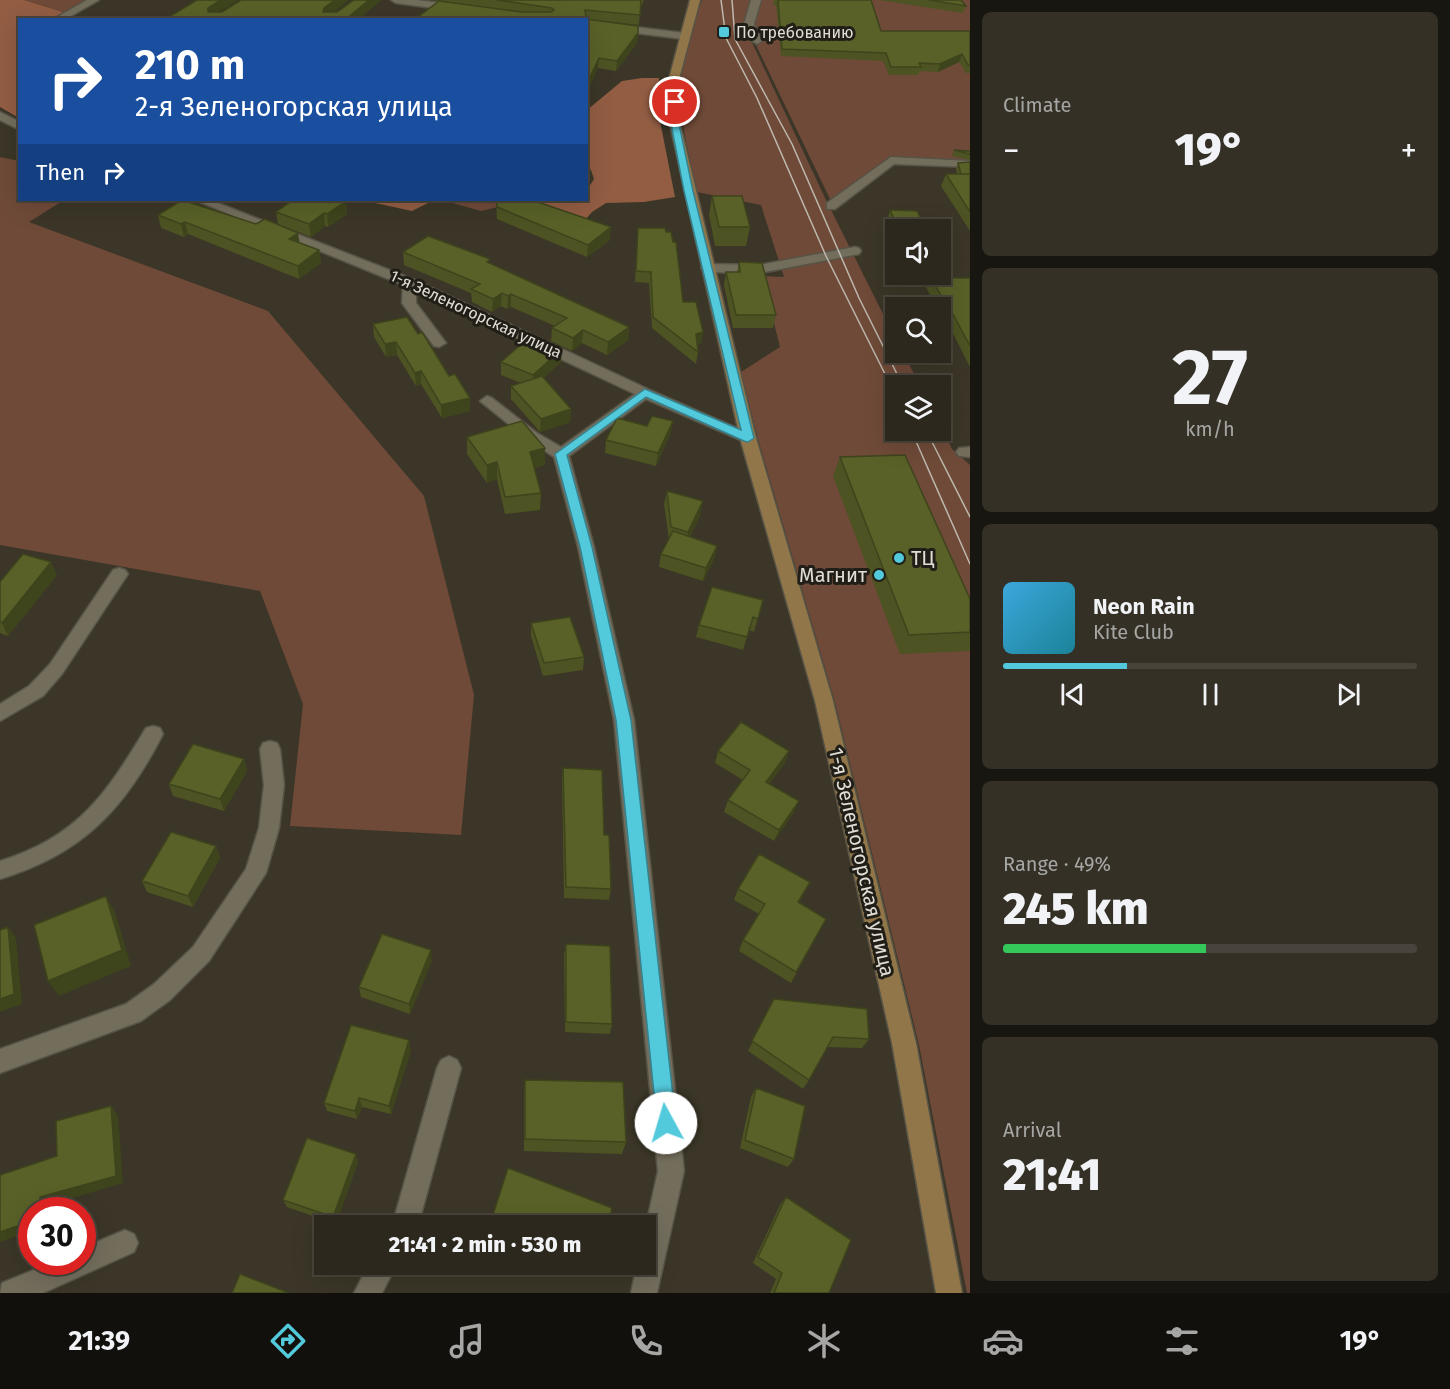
<!DOCTYPE html>
<html lang="en">
<head>
<meta charset="utf-8">
<style>
	body { margin:0; font-family:"Fira Sans",sans-serif; background:#343026; color:#f1f3f6; height:100vh; display:flex; flex-direction:column; font-size:22px; white-space:nowrap }
	* { box-sizing:border-box; margin:0 }
	p { font-size:20px; color:#a6a6a4 }
	.icon { flex:none; width:33px; height:33px; fill:none; stroke:currentColor; stroke-width:2; stroke-linecap:round; stroke-linejoin:round }
	.map { position:relative; flex:1; overflow:hidden }
	.details { display:flex; flex-direction:column; gap:12px; padding:12px; background:#181610; width:480px }
	.details>* { flex:none }
	.top-card { position:absolute; left:18px; top:18px; width:570px; height:183px; border-radius:0px; box-shadow:0 6px 24px #0002,0 0 0 2px #48443b; background:#1a4fa0; color:#fff; overflow:hidden }
	.controls { position:absolute; left:885px; top:219px; display:grid; gap:12px }
	.controls a { display:grid; place-items:center; width:66px; height:66px; border-radius:0px; background:#2c281d; box-shadow:0 6px 24px #0002,0 0 0 2px #48443b; font-size:30px }
	.speed { position:absolute; left:18px; top:1197px; display:flex; gap:12px; font-size:30px; font-weight:700; text-align:center }
	.speed>* { display:grid; place-content:center; width:78px; height:78px; border-radius:50%; background:#2c281d; box-shadow:0 6px 24px #0002,0 0 0 2px #48443b; line-height:1 }
	.speed .limit { border:9px solid #d22; background:#fff; color:#111 }
	.pin { position:absolute; display:grid; place-items:center; width:51px; height:51px; color:#fff; margin:-26px; border:3px solid #fff; border-radius:50%; box-shadow:0 2px 6px #0007 }
	.me { position:absolute; width:66px; margin:-33px; rotate:354deg; stroke-linejoin:round; filter:drop-shadow(0 0 4px #0008) }
	.turn { display:flex; align-items:center; gap:21px; height:126px; padding:0 18px; font-size:27px }
	.turn .icon { width:78px; height:78px; stroke-width:2.5 }
	.turn b { display:block; font-size:42px; line-height:51px }
	.then { display:flex; align-items:center; height:57px; padding:0 18px; background:#0003; gap:12px; font-size:22px }
	.big { font-size:45px; font-weight:800; line-height:1.1 }
	.details .tile { flex:1; display:flex; flex-direction:column; justify-content:center; gap:9px; min-width:0; padding:0 21px; border-radius:9px; background:#343026 }
	.details .dial { align-items:center; gap:0 }
	.dial b { font-size:78px; line-height:1 }
	.song { display:flex; align-items:center; gap:18px }
	.cover { width:72px; height:72px; border-radius:9px; background:linear-gradient(135deg,hsl(200 70% 55%),hsl(190 70% 35%)) }
	.played { height:6px; border-radius:3px; background:linear-gradient(90deg,#53cadc 30%,#48443b 30%) }
	.keys { display:flex; justify-content:space-around; direction:ltr }
	.heat { display:flex; justify-content:space-between; align-items:center; font-size:33px; direction:ltr }
	.charge { height:9px; border-radius:4px; background:linear-gradient(90deg,#34c759 49%,#48443b 0) }
	.trip { position:absolute; left:314px; top:1215px; width:342px; height:60px; border-radius:0px; background:#2c281d; box-shadow:0 6px 24px #0002,0 0 0 2px #48443b; font-weight:800; line-height:60px; text-align:center }
	.menu { display:flex; height:96px; justify-content:space-around; align-items:center; background:#12100c; color:#a6a6a4 }
	.menu .icon { width:42px; height:42px }
	.menu .current { color:#53cadc }
	.menu b { font-size:27px; color:#f1f3f6 }
	main { display:flex; flex:1; min-height:0 }
	.map>svg:first-child { display:block }
	.green { fill:#6f4a38 }
	.forest { fill:#925d43 }
	.lines { fill:none; stroke-linecap:round; stroke-linejoin:round }
	.street-casing { stroke:#575346; stroke-width:3 }
	.secondary-casing { stroke:#575346; stroke-width:3 }
	.street { fill:#736d5c; fill-rule:evenodd }
	.secondary { fill:#917649; fill-rule:evenodd }
	.tram { stroke:#bdb9af; stroke-width:1.5 }
	.wall { fill:#4d5322 }
	.shaded-wall { fill:#3e441c }
	.building { fill:#596128; stroke:#3e441c; stroke-width:1.5 }
	.route { fill:#53cadc; stroke:#36838f; stroke-width:1.5 }
	.poi-dot { fill:#53cadc; stroke:#201e17; stroke-width:2 }
	.labels { text-anchor:middle; dominant-baseline:central; stroke-width:6; stroke-linejoin:round; paint-order:stroke }
	.far-poi-label { font-size:16px; fill:#e0ddd4; stroke:#201e17; text-anchor:start }
	.far-street-label { font-size:16px; fill:#e0ddd4; stroke:#201e17 }
	.poi-label { font-size:20px; fill:#e0ddd4; stroke:#201e17; text-anchor:start }
	.street-label { font-size:20px; fill:#e0ddd4; stroke:#201e17 }
</style>
</head>
<body>
<main>
<div class="map">
<svg width="970" height="1293" viewBox="0 0 970 1293">
	<rect width="100%" height="100%" fill="#3b3627"/>
	<path class="green" d="M24 0H92L66 13Z
		M702 0H753L746 27 749 36 826 200 895 338 896 352 903 353 920 385 896 386V430H940L941 427 952 449 970 465V1293H967L919 1045 835 702 758 439 741 372 780 347 762 276 784 277 761 205 697 192C689 155 679 118 680 81 681 54 693 26 702 0Z
		M759 0H970V164L891 160 836 202 830 199 756 45 758 39 752 24Z
		M0 157 19 161 20 200H64L29 222 268 311 424 496 474 695 461 835 290 826 303 704 260 591 0 545Z
		M442 200H528L481 211Z"/>
	<path class="forest" d="M0 0H24L66 13 51 19 20 20 19 118 0 107Z
		M642 78H659L660 121 675 197 644 202 606 203 592 212 585 220 517 200H586L587 190 594 179 591 170 587 166V110L622 81Z
		M376 200H421L428 203 412 211 375 203Z"/>
	<g class="lines">
		<defs>
			<path id="street" d="M87 0H99L64 20H52Z
				M391 0H417L456 5 461 8 456 11 396 3Z
				M751 0H761L754 24 762 41 757 44 752 41 744 24Z
				M586 21 684 33 689 36 684 39 586 27Z
				M0 112 20 122V130L0 120Z
				M891 157 970 161V167L894 164 835 209H827V203Z
				M195 200H210L415 280 650 390 753 435 756 438 748 443 743 441 646 399 569 456 594 547 634 720 684 1171 657 1293H631L637 1264H645V1230L658 1171 614 720 578 547 554 457 527 439 480 401 487 396 492 398 537 433 561 447 635 394 416 291V303L446 343 439 347 434 346 402 303 403 285Z
				M855 247 859 248 861 251 859 254 760 273 707 272 701 268 707 264 760 265Z
				M970 447V457L959 456 956 452 959 448Z
				M119 568 125 570 128 574 62 674 43 696 0 721V704L29 686 50 664 113 570Z
				M153 726 160 728 163 734C124 810 82 854 0 879V861C78 837 106 794 146 728Z
				M270 741 277 743 280 749 284 785 279 828 266 873 209 961 170 1000 141 1021 0 1073V1049L126 1004 154 984 193 947 246 869 259 828 264 785 260 749 263 743Z
				M449 1056 457 1060 461 1068 418 1226H392L437 1068 441 1060Z
				M125 1230 134 1234 138 1243 134 1252 43 1293H0L2 1283 53 1262H82V1248Z
				M369 1264H397L382 1293H354Z"/>
			<path id="secondary" d="M690 0H700L679 79 680 124 756 438 833 701 916 1043 962 1293H936L892 1043 815 701 740 438 670 124 669 79Z"/>
		</defs>
		<use href="#street" class="street-casing"/>
		<use href="#secondary" class="secondary-casing"/>
		<use href="#street" class="street"/>
		<use href="#secondary" class="secondary"/>
		<path class="tram" d="M721 0 726 38 757 98 826 256 896 396
			M732 0 735 39 792 144 859 298 903 386
			M911 430 970 564
			M926 430 970 517"/>
	</g>
	<path class="wall" d="M432 0H644L640 9 639 25 594 20 638 26 637 43 616 71 598 68 586 20H414L465 5Z
		M774 0H871L881 31H970V73H966L959 62 938 72 920 71 918 75H889L883 61 781 56 776 5H773Z
		M879 0H961L966 6 963 13Z
		M954 150 970 151V160L952 156Z
		M970 162V231L941 186 946 174H957L956 169 958 163Z
		M712 196 750 227 746 246H715L709 215Z
		M496 200H532L610 240 587 257 497 219Z
		M346 201 347 214 328 227 325 226 311 237 278 224 276 212Z
		M890 210 927 230H896V241L887 222Z
		M158 215 299 243 319 250 321 263 299 279 188 234 184 237 161 228Z
		M638 228 683 302 703 332 701 343 697 345 698 352 696 364 652 328 649 283 635 282Z
		M403 252 490 263 629 327 628 340 607 355 582 343 572 351 551 341 552 328 555 326 511 307 507 309 501 306 492 312 472 302 471 293 404 265Z
		M739 262 776 315 773 328H733L724 285 726 272H737Z
		M916 274H940L953 278H970V367L943 314H940V308H937L920 276H917Z
		M373 324 418 334 449 376 470 398V411L442 418 421 384 416 386 397 355 386 357 374 337Z
		M501 362H561L543 378 571 409 570 422 540 432 511 399V386L521 383 501 375Z
		M673 421 670 434 656 466 605 453 606 440Z
		M467 437 545 465 534 468 541 493 540 510 505 514 497 479 487 483 467 454Z
		M840 457 970 599V651L900 654 833 476Z
		M667 491 700 515 690 537 717 546 714 559 703 581 659 567 661 554 669 540 664 504Z
		M57 575 8 636 0 633V582Z
		M763 600 754 632 749 630 743 650 696 637 699 625Z
		M531 623 584 657 583 670 543 676 531 636Z
		M718 751H789L785 763 769 784 794 812 774 841 724 812 728 800 743 780 715 763Z
		M244 759 247 771 224 811 173 796 169 784Z
		M563 768 604 835 611 889 609 900 564 898 562 780Z
		M216 846 220 858 193 907 147 892 142 881Z
		M810 882 799 903 826 919 791 983 739 951 743 940 759 914 734 900 738 889Z
		M566 944 612 1024 610 1034 565 1032 564 955Z
		M432 960 410 1014 361 997 359 987Z
		M774 999 869 1039 862 1048 827 1047 809 1080 803 1089 748 1051Z
		M411 1050 391 1114 362 1107 357 1119 327 1111 324 1103Z
		M525 1080 626 1142 622 1154 524 1151V1093Z
		M756 1088 794 1159 788 1167 740 1148 751 1097Z
		M356 1154 358 1162 336 1224 287 1207 283 1200Z
		M786 1197 829 1293H770L776 1279 753 1263 780 1205Z
		M491 1221 608 1226H490Z
		M574 1264H598L594 1273Z"/>
	<path class="shaded-wall" d="M221 0H238L210 18 208 12V8Z
		M335 0H349L324 20V8Z
		M369 0H382L358 20H345Z
		M638 33 637 43 616 71 617 61Z
		M962 54 959 62 938 72 940 64Z
		M599 58 598 68 586 95V86Z
		M346 201 347 214 328 227 327 214Z
		M324 213 325 226 311 237 309 224Z
		M185 222 188 234 184 237 181 224Z
		M611 227 610 240 587 257 588 245Z
		M298 233 300 245 289 239Z
		M319 250 321 263 299 279 298 266Z
		M502 293 501 306 492 312 493 299Z
		M511 294V307L507 309 508 296Z
		M629 327 628 340 607 355 608 342Z
		M583 330 582 343 572 351 573 338Z
		M703 332 701 343 694 346 696 334Z
		M396 342 397 355 386 357 385 344Z
		M562 349 561 362 533 388V375Z
		M421 371V384L416 386 415 373Z
		M470 398V411L442 418 441 405Z
		M571 409 570 422 540 432 541 419Z
		M673 421 670 434 656 466 658 453Z
		M545 448V465L529 469 530 452Z
		M497 462V479L487 483V465Z
		M703 501 700 515 686 545 688 532Z
		M717 546 714 559 703 581 706 568Z
		M51 562 57 575 8 636 2 623Z
		M789 751 785 763 762 794 766 782Z
		M244 759 247 771 224 811 220 799Z
		M799 801 794 812 774 841 779 830Z
		M216 846 220 858 193 907 188 896Z
		M106 896 115 912 131 966 59 996 48 981Z
		M8 927 16 938 22 1004 0 1012V999Z
		M431 950 432 960 410 1014 409 1004Z
		M409 1040 411 1050 391 1114 389 1106Z
		M359 1098 362 1107 357 1119 355 1111Z
		M111 1106 118 1115 123 1183 49 1205 50 1210H41L40 1197Z
		M356 1154 358 1162 336 1224 333 1217Z
		M32 1221V1231L0 1242V1232Z"/>
	<path class="building" d="M197 0H221L208 8V12H222L241 0H335L324 8 323 12H337L354 0H369L345 20H164Z
		M497 0H641L640 15 585 10 586 19 638 26V33L617 61 599 58 586 86V20H414L439 1 522 12H551L554 10 552 8Z
		M778 0H871L881 31H970V65H968L962 54 940 64 919 63 921 67H891L886 53 782 49Z
		M929 0H961L966 6Z
		M954 150 970 151V154Z
		M970 162V174H961L958 163Z
		M946 174H970V212Z
		M712 196H742L750 227H719Z
		M182 200 256 224 265 219 298 233 289 239 319 250 298 266 185 222 181 224 158 215Z
		M293 200H341L346 201 327 214 324 213 309 224 276 212Z
		M497 200H532L611 227 588 245 497 207Z
		M890 210 917 211 927 230H899Z
		M638 228H665L666 232H671L673 242H676L683 302H696L703 332 696 334 698 352 653 317 651 272 636 271Z
		M428 236 490 259 487 262 629 327 608 342 583 330 573 338 552 328 567 318 511 294 508 296 502 293 493 299 471 289 480 284 403 252Z
		M940 255 953 278H970V346L947 303H945L929 274H940Z
		M739 262 762 263 776 315H736L726 272H740Z
		M407 317 418 334 422 332 449 376 455 374 470 398 441 405 421 371 415 373 396 342 385 344 373 324Z
		M538 338 562 349 533 375 501 362 525 341 530 343Z
		M542 376 571 409 541 419 511 386Z
		M652 416 673 421 658 453 606 440 617 418 647 426Z
		M522 421 545 448 530 452 541 493 505 497 497 462 487 465 467 437Z
		M905 455 970 599V632L909 635 840 457Z
		M667 491 703 501 688 532 671 527Z
		M673 531 717 546 706 568 661 554Z
		M23 554 51 562 2 623 0 622V582Z
		M712 587 763 600 758 619 753 617 747 637 699 625Z
		M570 617 584 657 544 663 531 623Z
		M741 722 789 751 766 782 799 801 779 830 728 800 750 770 718 751Z
		M193 744 244 759 220 799 169 784Z
		M563 768 602 770 604 835H609L611 889 566 887Z
		M171 832 216 846 188 896 142 881Z
		M759 854 810 882 798 902 826 919 796 972 743 940 765 904 738 889Z
		M106 896 122 950 48 981 34 925Z
		M8 927 14 994 0 999V930Z
		M382 934 431 950 409 1004 359 987Z
		M566 944 610 946 612 1024 566 1022Z
		M774 999 867 1009 869 1039 833 1037 809 1080 752 1041Z
		M351 1025 409 1040 389 1106 359 1098 355 1111 324 1103Z
		M525 1080 623 1082 626 1142 525 1139Z
		M756 1088 805 1106 794 1159 745 1140Z
		M111 1106 116 1176 40 1197 41 1210H32V1221L0 1232V1175L57 1156 56 1121Z
		M307 1138 356 1154 333 1217 283 1200Z
		M508 1168 612 1208 608 1226H502L491 1221Z
		M786 1197 851 1240 829 1293H774L782 1273 758 1257Z
		M240 1274 289 1293H232Z"/>
	<path class="route" d="M675 99 679 102V124L693 191 754 438 748 442 744 441 646 397 567 455 592 547 631 720 676 1123 673 1130 666 1133 660 1130 657 1123 616 720 580 547 555 454 645 389 741 430 684 191 671 124V102Z"/>
	<g class="poi-dot">
		<rect x="718" y="26" width="12" height="12" rx="3"/>
		<circle cx="899" cy="558" r="6"/>
		<circle cx="879" cy="575" r="6"/>
	</g>
	<g class="labels">
		<g class="far-poi-label">
			<text x="736" y="32">По требованию</text>
		</g>
		<g class="far-street-label">
			<text transform="translate(476 314) rotate(25)">1-я Зеленогорская улица</text>
		</g>
		<g class="poi-label">
			<text x="911" y="558">ТЦ</text>
			<text x="867" y="575" text-anchor="end">Магнит</text>
		</g>
		<g class="street-label">
			<text transform="translate(862 862) rotate(77)">1-я Зеленогорская улица</text>
		</g>
	</g>
</svg>
<div class="controls">
<a><svg class="icon" aria-label="sound" viewBox="0 0 24 24"><path d="M4 9h4l5-4v14l-5-4H4zM17 9q2 3 0 6"/></svg></a>
<a><svg class="icon" aria-label="search" viewBox="0 0 24 24"><circle cx="10" cy="10" r="6"/><path d="M15 15l6 6"/></svg></a>
<a><svg class="icon" aria-label="layers" viewBox="0 0 24 24"><path d="M12 4l9 5-9 5-9-5zM3 14l9 5 9-5"/></svg></a>
</div>
<div class="speed"><div class="limit">30</div></div>
<div class="pin" style="left:675px;top:102px;background:#d93025"><svg class="icon" aria-label="arrive" viewBox="0 0 24 24"><path d="M6 21V4h12l-3 4 3 4H6"/></svg></div>
<svg class="me" style="left:666px;top:1123px" viewBox="-20 -20 40 40"><circle r="19" fill="#fff"/><path d="M0-13L10 11 0 6-10 11z" fill="#53cadc"/></svg>
<div class="trip">21:41 · 2 min · 530 m</div>
<div class="top-card">
<div class="turn"><svg class="icon" aria-label="right" viewBox="0 0 24 24"><path d="M7 20v-9h11M14 6l5 5-5 5"/></svg><div><b>210 m</b>2-я Зеленогорская улица</div></div>
<div class="then">Then<svg class="icon" aria-label="right" viewBox="0 0 24 24"><path d="M7 20v-9h11M14 6l5 5-5 5"/></svg></div>
</div>
</div>
<section class="details">
<div class="tile"><p>Climate</p>
<div class="heat"><a>−</a><b class="big">19°</b><a>+</a></div>
</div>
<div class="tile dial"><b>27</b><p>km/h</p></div>
<div class="tile">
<div class="song"><i class="cover"></i><div><b>Neon Rain</b><p>Kite Club</p></div></div>
<div class="played"></div>
<div class="keys"><svg class="icon" aria-label="previous" viewBox="0 0 24 24"><path d="M18 5L8 12l10 7zM5 5v14"/></svg><svg class="icon" aria-label="pause" viewBox="0 0 24 24"><path d="M8 5v14M16 5v14"/></svg><svg class="icon" aria-label="next" viewBox="0 0 24 24"><path d="M6 5l10 7-10 7zM19 5v14"/></svg></div>
</div>
<div class="tile"><p>Range · 49%</p><b class="big">245 km</b><div class="charge"></div></div>
<div class="tile"><p>Arrival</p><b class="big">21:41</b></div>
</section>
</main>
<nav class="menu">
<b>21:39</b>
<svg class="icon current" aria-label="directions" viewBox="0 0 24 24"><path d="M12 3l9 9-9 9-9-9zM9 14v-3h6M13 9l2 2-2 2"/></svg>
<svg class="icon" aria-label="music" viewBox="0 0 24 24"><path d="M9 18V5l10-2v13"/><circle cx="6" cy="18" r="3"/><circle cx="16" cy="16" r="3"/></svg>
<svg class="icon" aria-label="phone" viewBox="0 0 24 24"><path d="M5 4h4l2 5-3 2q2 4 5 5l2-3 5 2v4C11 20 4 13 5 4z"/></svg>
<svg class="icon" aria-label="climate" viewBox="0 0 24 24"><path d="M12 3v18M4 7l16 10M4 17L20 7"/></svg>
<svg class="icon" aria-label="car" viewBox="0 0 24 24"><path d="M5 17H2v-5l4-1 3-4h7l3 4 3 1v5h-3M9 17h6M6 11h13"/><circle cx="7" cy="17" r="2"/><circle cx="17" cy="17" r="2"/></svg>
<svg class="icon" aria-label="filters" viewBox="0 0 24 24"><path d="M4 7h16M4 17h16"/><circle cx="9" cy="7" r="2"/><circle cx="15" cy="17" r="2"/></svg>
<b>19°</b>
</nav>
</body>
</html>
